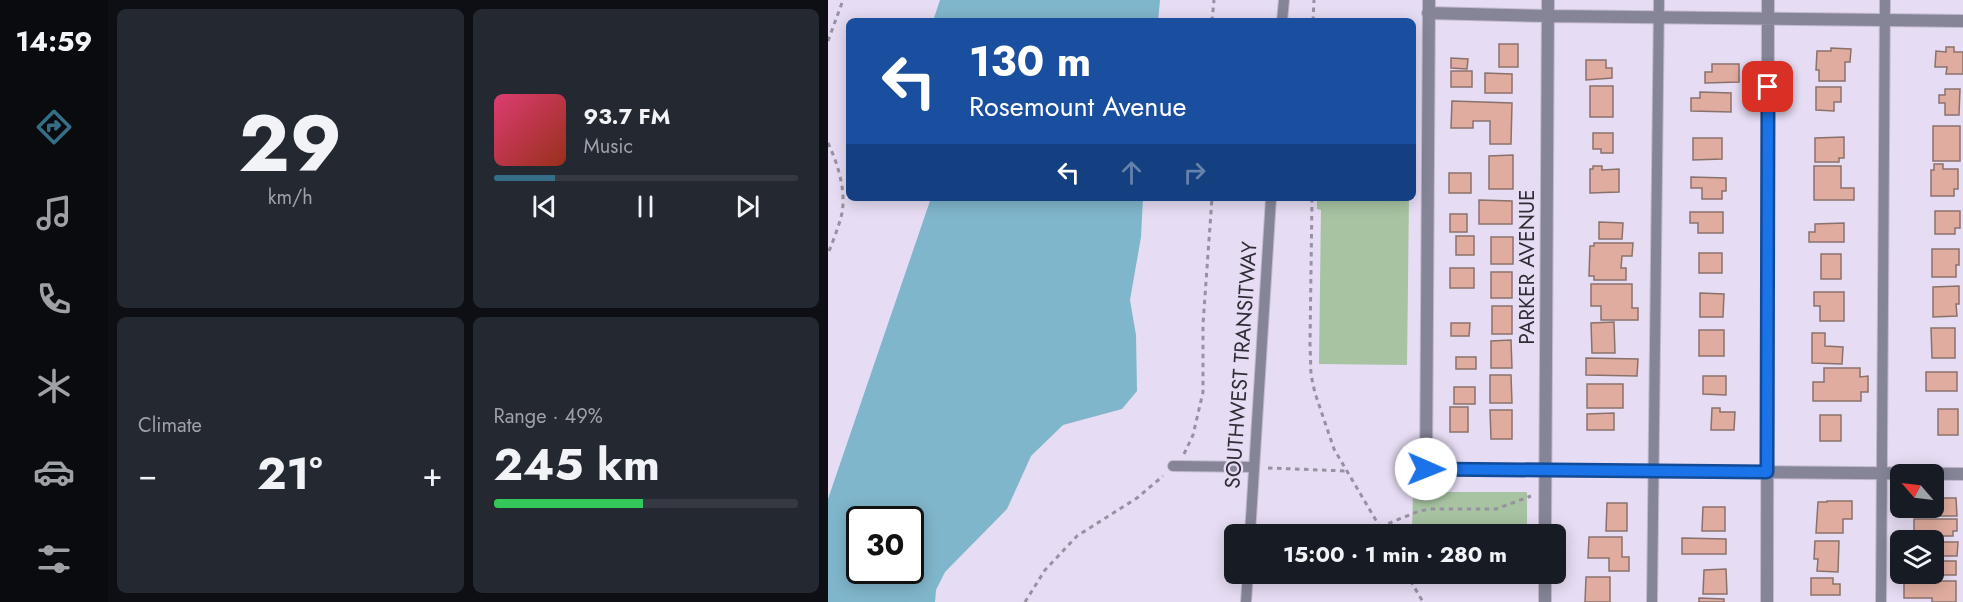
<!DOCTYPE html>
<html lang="en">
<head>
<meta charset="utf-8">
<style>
	body { margin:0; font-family:Jost,sans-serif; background:#242831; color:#f1f3f6; height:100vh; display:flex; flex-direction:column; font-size:22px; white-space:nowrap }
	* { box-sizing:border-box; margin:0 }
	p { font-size:20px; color:#9ea1a6 }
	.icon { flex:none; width:33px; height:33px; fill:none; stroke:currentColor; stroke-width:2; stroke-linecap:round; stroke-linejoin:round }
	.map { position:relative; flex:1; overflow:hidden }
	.panel { display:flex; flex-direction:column; gap:9px; padding:9px; background:#0d0f14; width:720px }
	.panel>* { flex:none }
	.banner { position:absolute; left:18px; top:18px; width:570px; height:183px; border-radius:9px; box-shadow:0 3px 15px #0003; background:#1a4fa0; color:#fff; overflow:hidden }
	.needle { width:39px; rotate:298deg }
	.controls { position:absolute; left:1062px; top:464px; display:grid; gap:12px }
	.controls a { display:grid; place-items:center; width:54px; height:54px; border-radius:9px; background:#171b24; box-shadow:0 3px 15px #0003; font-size:30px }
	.speed { position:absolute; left:18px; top:506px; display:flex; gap:12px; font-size:30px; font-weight:700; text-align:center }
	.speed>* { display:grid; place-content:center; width:78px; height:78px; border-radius:50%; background:#171b24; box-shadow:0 3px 15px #0003; line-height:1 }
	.speed .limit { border:3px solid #111; border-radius:9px; background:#fff; color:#111 }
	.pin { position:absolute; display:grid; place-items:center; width:51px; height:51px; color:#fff; margin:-26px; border-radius:12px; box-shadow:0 3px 9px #0006 }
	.me { position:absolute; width:66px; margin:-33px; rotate:91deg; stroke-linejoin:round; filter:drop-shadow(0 0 4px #0008) }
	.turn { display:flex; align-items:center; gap:21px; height:126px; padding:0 24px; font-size:27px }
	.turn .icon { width:78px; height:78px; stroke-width:2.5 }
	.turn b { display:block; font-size:42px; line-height:51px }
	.lanes { display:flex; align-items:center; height:57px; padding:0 24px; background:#0003; justify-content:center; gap:30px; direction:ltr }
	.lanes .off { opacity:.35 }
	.big { font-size:45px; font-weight:700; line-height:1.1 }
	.panel .widget { flex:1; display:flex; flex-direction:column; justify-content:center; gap:9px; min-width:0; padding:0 21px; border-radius:9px; background:#242831 }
	.panel .dial { align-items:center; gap:0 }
	.dial b { font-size:78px; line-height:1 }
	.song { display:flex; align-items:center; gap:18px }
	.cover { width:72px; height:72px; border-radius:9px; background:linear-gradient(135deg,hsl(340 70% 55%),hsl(10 70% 35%)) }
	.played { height:6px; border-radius:3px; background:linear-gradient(90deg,#346e87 20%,#363941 20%) }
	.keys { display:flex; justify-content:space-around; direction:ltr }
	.heat { display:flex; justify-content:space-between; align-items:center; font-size:33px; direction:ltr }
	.charge { height:9px; border-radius:4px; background:linear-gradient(90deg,#34c759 49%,#363941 0) }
	.panel .tiles { flex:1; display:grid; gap:9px; grid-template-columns:repeat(2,1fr) }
	.trip { position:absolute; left:396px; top:524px; width:342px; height:60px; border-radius:9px; background:#171b24; box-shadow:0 3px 15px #0003; font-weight:700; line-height:60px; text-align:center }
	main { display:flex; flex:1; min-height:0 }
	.menu { display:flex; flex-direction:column; width:108px; justify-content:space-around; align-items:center; background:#090b0e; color:#9ea1a6 }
	.menu .icon { width:42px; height:42px }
	.menu .current { color:#346e87 }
	.menu b { font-size:27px; color:#f1f3f6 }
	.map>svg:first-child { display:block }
	.green { fill:#a7c3a1 }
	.water { fill:#80b6cb; fill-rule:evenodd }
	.building { fill:#e0ac9f; stroke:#8a726c; stroke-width:1.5 }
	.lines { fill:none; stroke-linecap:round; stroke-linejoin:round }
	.service-casing { stroke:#c2b9cd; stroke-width:12 }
	.minor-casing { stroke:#c2b9cd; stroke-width:14 }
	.path { stroke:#9891a1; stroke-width:3; stroke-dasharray:4.5 4.5; stroke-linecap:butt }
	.service { stroke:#868598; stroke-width:10 }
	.minor { stroke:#868598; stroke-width:12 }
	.route-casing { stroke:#114b97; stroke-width:15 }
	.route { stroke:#1a73e8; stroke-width:10 }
	.labels { text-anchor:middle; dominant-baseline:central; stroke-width:4.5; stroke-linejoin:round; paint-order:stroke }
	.street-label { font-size:21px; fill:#312d36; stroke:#e6dcf3 }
</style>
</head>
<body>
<main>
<nav class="menu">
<b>14:59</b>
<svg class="icon current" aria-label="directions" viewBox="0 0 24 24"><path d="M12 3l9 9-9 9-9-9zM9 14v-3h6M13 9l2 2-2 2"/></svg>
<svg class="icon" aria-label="music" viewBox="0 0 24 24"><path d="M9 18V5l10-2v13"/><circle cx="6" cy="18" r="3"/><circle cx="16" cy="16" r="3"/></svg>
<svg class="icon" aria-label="phone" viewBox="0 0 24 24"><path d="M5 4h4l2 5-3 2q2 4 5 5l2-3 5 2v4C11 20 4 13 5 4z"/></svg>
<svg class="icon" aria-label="climate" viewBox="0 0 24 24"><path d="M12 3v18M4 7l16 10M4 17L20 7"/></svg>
<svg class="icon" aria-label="car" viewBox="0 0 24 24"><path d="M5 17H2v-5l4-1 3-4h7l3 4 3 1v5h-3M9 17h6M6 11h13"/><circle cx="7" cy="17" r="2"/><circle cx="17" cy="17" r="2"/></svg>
<svg class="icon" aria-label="filters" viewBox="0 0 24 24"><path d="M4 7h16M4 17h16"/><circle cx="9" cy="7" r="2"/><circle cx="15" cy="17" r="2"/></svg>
</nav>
<section class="panel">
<div class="tiles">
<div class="widget dial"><b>29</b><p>km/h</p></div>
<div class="widget">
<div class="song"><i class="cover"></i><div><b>93.7 FM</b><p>Music</p></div></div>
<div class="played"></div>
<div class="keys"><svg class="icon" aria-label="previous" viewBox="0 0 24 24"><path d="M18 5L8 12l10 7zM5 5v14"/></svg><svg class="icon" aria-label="pause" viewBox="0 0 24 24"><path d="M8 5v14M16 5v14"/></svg><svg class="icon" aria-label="next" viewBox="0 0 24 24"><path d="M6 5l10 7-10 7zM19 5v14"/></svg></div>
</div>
<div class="widget"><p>Climate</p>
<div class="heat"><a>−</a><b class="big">21°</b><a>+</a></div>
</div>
<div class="widget"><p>Range · 49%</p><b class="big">245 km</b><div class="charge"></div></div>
</div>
</section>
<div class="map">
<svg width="1135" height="602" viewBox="0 0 1135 602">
	<rect width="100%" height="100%" fill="#e6dcf3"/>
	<path class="green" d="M489 198H581L579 365 491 364 493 210 489 209Z
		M585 492H699V534H584Z
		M584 573H698V577L584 576Z"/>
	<path class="water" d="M112 0H332L330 21H105Z
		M103 198H315L313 237 302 300 308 335 309 391 294 409 235 425 203 456 179 509 117 572 108 590 107 602H0V499ZM32 519H82V570H32Z"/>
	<path class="building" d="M671 44H690V67H671Z
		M1118 47H1126V52H1135V74H1118L1119 67H1107L1108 51 1118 52Z
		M1003 48 1023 49 1022 62H1017V81H991V70H988L989 51H1003Z
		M623 58 640 59 639 69 623 68Z
		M758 60H778V68H784V78L758 80Z
		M884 64H911V82L877 83V72H884Z
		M623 71H644V87H623Z
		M657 73 684 74V93H657Z
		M762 86H785V117H762Z
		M988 87H1013V102H1006V111L988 110Z
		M1117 89H1132L1131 115H1117V103H1111V95H1117Z
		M872 92 903 93V112L863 111V98H872Z
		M624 101 684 103 683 144H662V121H645V128H623Z
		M1105 126H1132V161H1105Z
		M765 133H785V153H773V149H765Z
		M1016 137V158H1011V162H987V138Z
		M865 138H894V159L865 160Z
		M685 155V189H661V156Z
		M1106 164H1115V169H1130V189H1126V196H1103V170H1106Z
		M765 166H774V170L791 169V192L762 193V169H765Z
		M986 166H1013V188H1026V200H986Z
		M621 173H643V193H621Z
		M863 177 898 178V191H894V199H874V188H863Z
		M651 200 684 201V224H651Z
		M1107 211H1132V228H1127V234H1107Z
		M862 212H895V233H870V223H862Z
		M622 214H639V232H622Z
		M771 222 795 223 794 239H771Z
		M1016 223V242H981V232H987V224Z
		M628 236H646V255H628Z
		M663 237H685V264H663Z
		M766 243H805L804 256H794L793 268H798V280H766V276H761L762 246H766Z
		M1104 249H1131V265H1128V277H1104Z
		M871 253H894V273H871Z
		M993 254H1013V279H993Z
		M622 268H646V288H622Z
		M663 272H684V298H663Z
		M763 284H804V308H810V320H773V306H763Z
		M1131 286V304H1128L1129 316 1105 317V287Z
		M986 292H1016V321H992V306H986Z
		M872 293 896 294 895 317H872Z
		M664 306H684V334H664Z
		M786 322 787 353H764L763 323Z
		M623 323H642L641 336H623Z
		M1103 328H1127V358H1104Z
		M871 330H896V356H871Z
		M984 333H997V346L1015 347 1014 364 984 363Z
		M683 340 684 368H663V341Z
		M628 357H648V369H628Z
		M758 358 810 359 809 376 758 375Z
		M996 368H1032V377L1040 376V392H1033V401H985V382H996Z
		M1098 372H1129V391H1098Z
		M662 375H683L684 403H662Z
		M875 376H898V395L875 394Z
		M759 384H795V408H759Z
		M626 387H647V404H626Z
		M622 407H640V432H622Z
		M884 408H892V412H907L906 430H883Z
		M1110 409H1130V435H1110Z
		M662 410H684V439H663Z
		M786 413V430H759V414Z
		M992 415H1013V441H992Z
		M1106 498H1128L1129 516H1086V507H1106Z
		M999 501H1024V519H1015V533H988L990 502H999Z
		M779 503H799V531H778Z
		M875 507H897V531H874Z
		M1086 519H1129V531H1125V536H1086Z
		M761 537H794V557H801V571H781V558H760Z
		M854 538 898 539V554H854Z
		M987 541H1011L1010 572 989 571 990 559H986Z
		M1106 542H1130L1129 556H1106Z
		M1106 561H1128V575H1084V573H1106Z
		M898 569 899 594H875L876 570Z
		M758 577H782V602H757Z
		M983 578H1005V584H1012V595H983Z
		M1076 581H1128V602H1104V598H1076Z
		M871 598 896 599V602H871Z"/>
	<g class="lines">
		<defs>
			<path id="service" d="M454 21 456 0
				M345 466 426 467
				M422 534 443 198
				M418 602 420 573
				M824 602 831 0
				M1053 602 1057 0"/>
			<path id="minor" d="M601 0 598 469 1135 474
				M600 13 721 16 1135 21
				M717 534 720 0
				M717 602V573
				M939 602 940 0"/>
		</defs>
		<use href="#service" class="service-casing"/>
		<use href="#minor" class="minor-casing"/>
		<path class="path" d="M384 21 386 0
			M485 21 486 0
			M0 41 15 0
			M0 143C10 164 18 190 14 213 11 226 5 241 0 254
			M484 198 482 343 483 375 487 393 506 449 556 534
			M356 454 365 435 375 392V324L384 198
			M440 468 519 471
			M552 527 591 511 604 509H668L703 496
			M578 573 595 602
			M197 602 217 570 249 536 309 498 335 476"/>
		<use href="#service" class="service"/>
		<use href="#minor" class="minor"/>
	</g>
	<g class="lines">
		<defs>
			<path id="route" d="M598 469 939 472 940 87"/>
		</defs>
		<use href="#route" class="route-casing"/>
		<use href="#route" class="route"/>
	</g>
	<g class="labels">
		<g class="street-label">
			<text transform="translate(699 267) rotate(-90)">PARKER AVENUE</text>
			<text transform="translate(413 365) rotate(-86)">SOUTHWEST TRANSITWAY</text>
		</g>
	</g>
</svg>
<div class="controls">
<a><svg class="needle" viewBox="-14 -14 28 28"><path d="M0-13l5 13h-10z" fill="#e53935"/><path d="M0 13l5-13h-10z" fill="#9ea1a6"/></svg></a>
<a><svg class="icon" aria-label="layers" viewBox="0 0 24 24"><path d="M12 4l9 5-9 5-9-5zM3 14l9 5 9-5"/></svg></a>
</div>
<div class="speed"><div class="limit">30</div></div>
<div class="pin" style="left:940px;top:87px;background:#d93025"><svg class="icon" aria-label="arrive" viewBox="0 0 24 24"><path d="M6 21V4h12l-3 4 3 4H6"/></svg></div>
<svg class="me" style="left:598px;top:469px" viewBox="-20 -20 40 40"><circle r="19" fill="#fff"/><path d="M0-13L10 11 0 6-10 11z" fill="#1a73e8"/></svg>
<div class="trip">15:00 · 1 min · 280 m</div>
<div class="banner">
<div class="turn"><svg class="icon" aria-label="left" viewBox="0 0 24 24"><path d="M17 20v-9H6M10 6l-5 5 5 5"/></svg><div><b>130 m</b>Rosemount Avenue</div></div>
<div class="lanes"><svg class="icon" aria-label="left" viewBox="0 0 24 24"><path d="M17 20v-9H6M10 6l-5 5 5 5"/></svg><svg class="icon off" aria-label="ahead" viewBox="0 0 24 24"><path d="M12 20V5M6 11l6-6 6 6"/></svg><svg class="icon off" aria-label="right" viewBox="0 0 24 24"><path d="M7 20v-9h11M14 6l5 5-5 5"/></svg></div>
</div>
</div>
</main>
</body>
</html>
